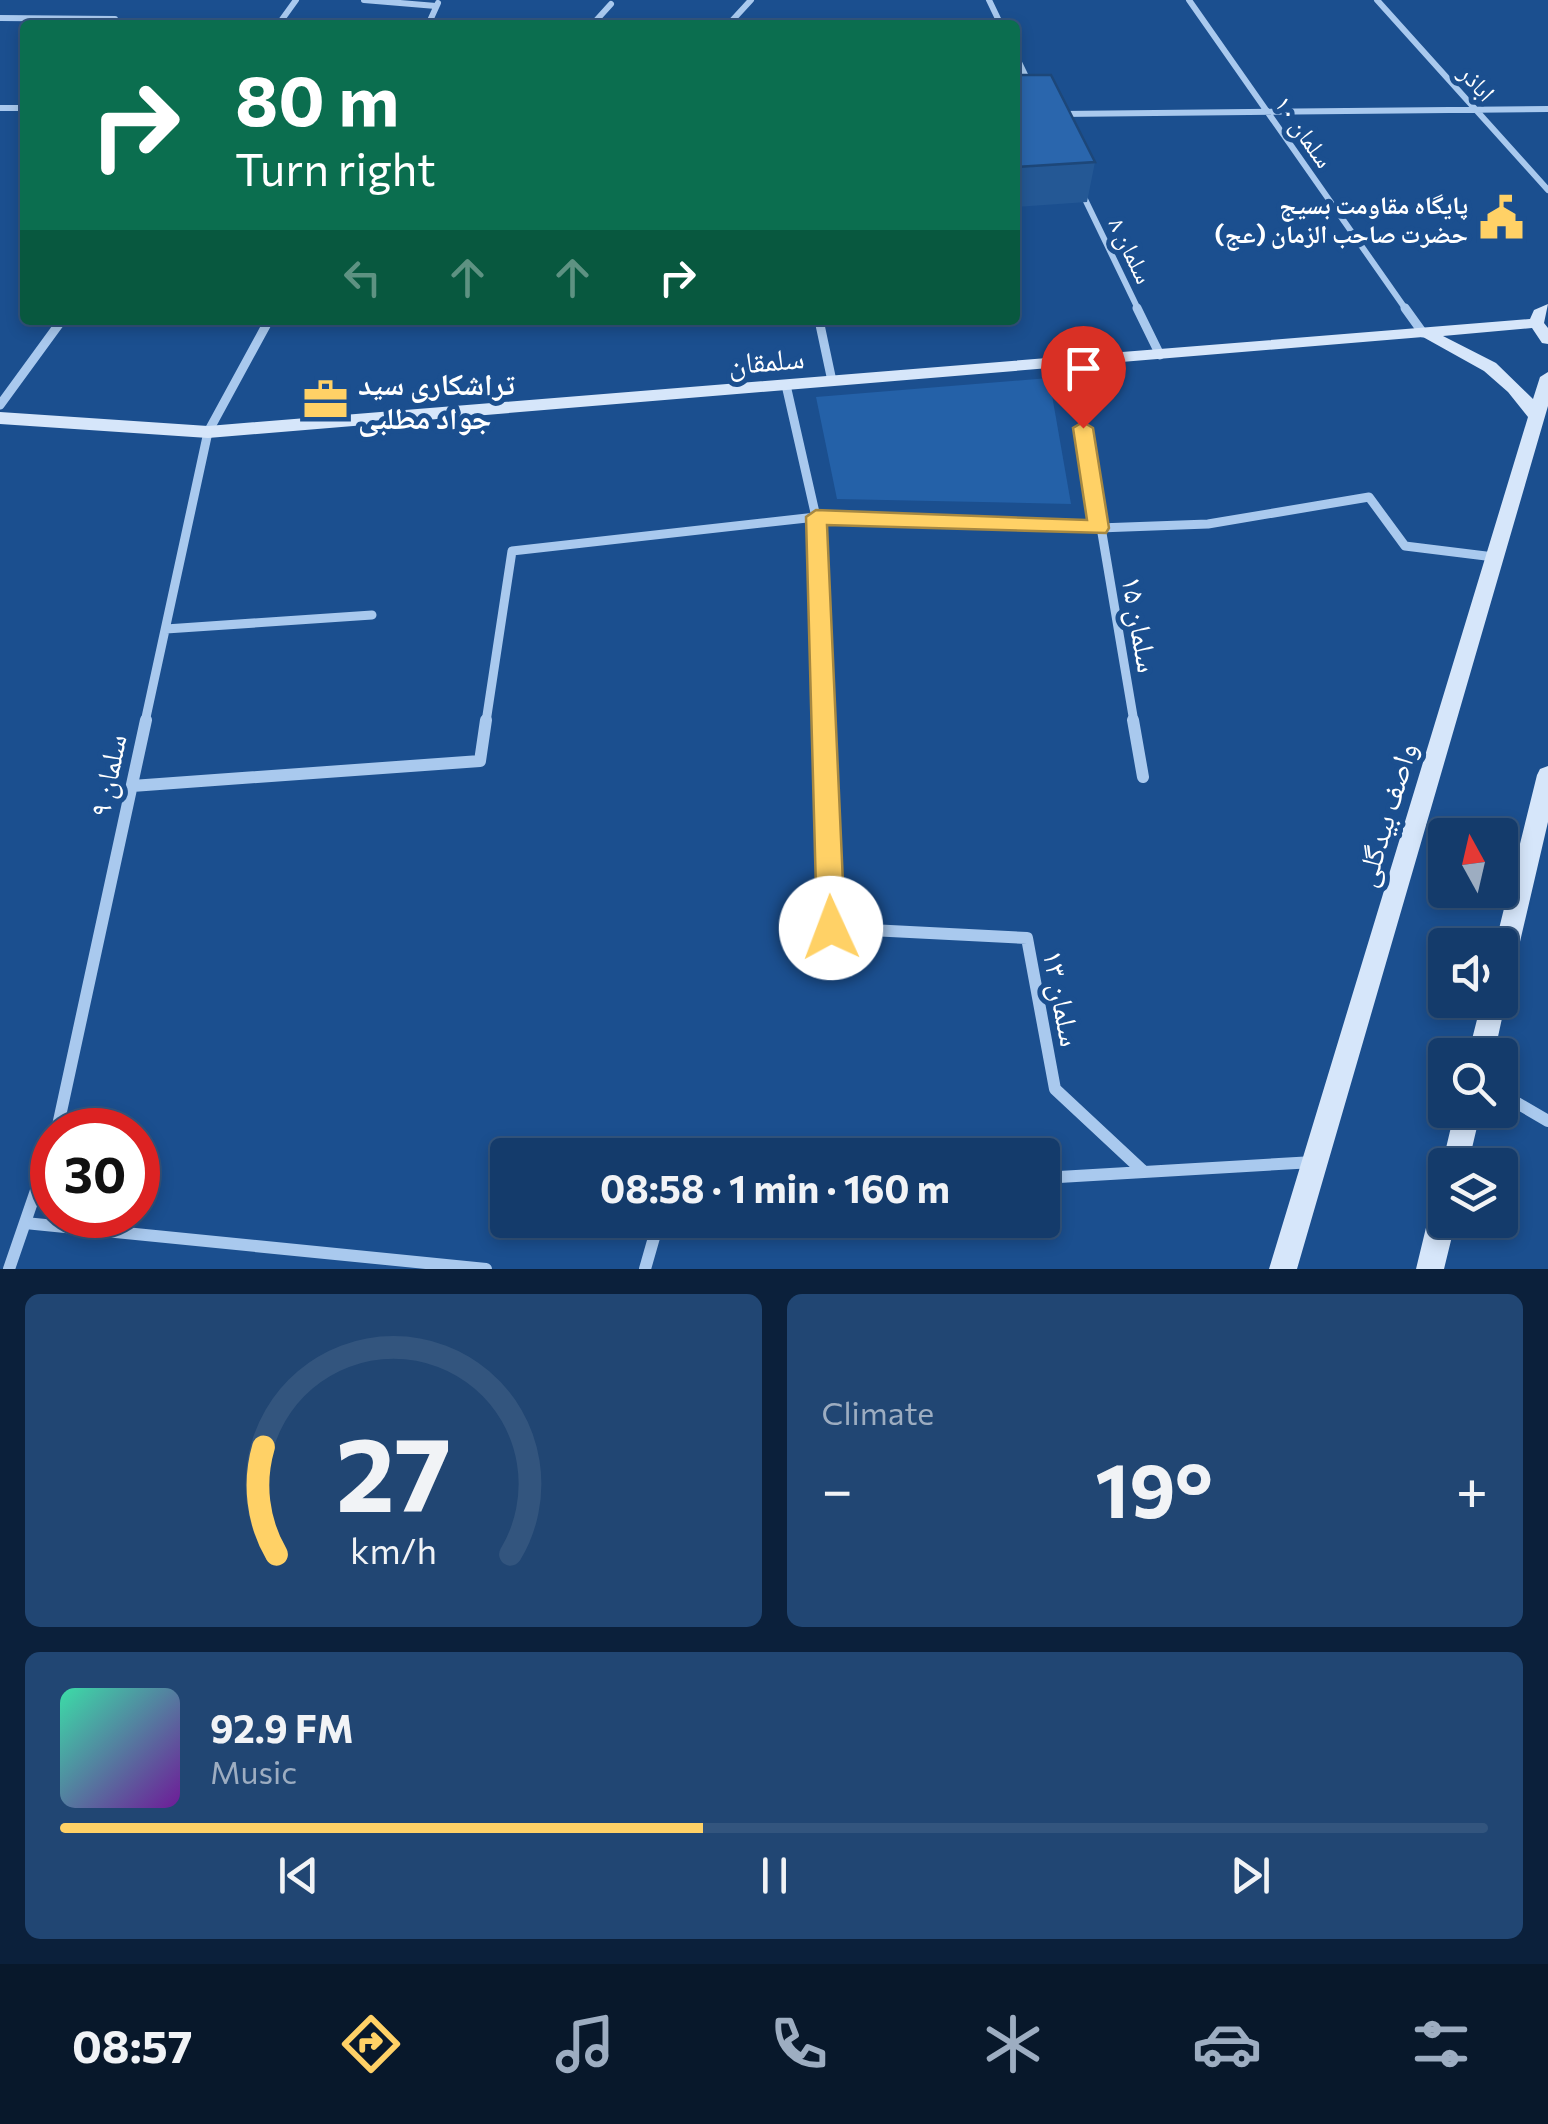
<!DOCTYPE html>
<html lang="en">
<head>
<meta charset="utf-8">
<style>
	body { margin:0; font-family:Commissioner,"Noto Naskh Arabic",sans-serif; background:#214673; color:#f1f3f6; height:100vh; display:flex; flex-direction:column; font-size:38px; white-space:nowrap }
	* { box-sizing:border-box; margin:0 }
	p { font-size:32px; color:#9dadc1 }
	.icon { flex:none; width:55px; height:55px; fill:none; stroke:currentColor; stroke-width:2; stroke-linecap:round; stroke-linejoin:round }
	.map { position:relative; height:1269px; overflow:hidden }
	.sheet { display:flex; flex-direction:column; gap:25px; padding:25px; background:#0b203b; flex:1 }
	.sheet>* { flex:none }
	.banner { position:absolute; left:20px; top:20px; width:1000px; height:305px; border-radius:10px; box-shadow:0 5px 15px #0003,0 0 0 2px #33557e; background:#0b6e4f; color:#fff; overflow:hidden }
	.needle { width:65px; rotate:352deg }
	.tools { position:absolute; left:1428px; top:818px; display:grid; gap:20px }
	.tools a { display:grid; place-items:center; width:90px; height:90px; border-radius:10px; background:#143b6b; box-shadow:0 5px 15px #0003,0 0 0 2px #33557e; font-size:50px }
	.speed { position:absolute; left:30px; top:1108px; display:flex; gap:20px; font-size:50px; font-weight:700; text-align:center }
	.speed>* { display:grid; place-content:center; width:130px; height:130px; border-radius:50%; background:#143b6b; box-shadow:0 5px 15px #0003,0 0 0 2px #33557e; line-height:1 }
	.speed .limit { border:15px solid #d22; background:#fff; color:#111 }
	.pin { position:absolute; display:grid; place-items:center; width:85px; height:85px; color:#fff; margin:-102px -42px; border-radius:50% 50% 50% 0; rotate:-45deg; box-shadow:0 0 10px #0007 }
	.pin .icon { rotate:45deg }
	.me { position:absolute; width:110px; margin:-55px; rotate:358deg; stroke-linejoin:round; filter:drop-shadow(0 0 8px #0008) }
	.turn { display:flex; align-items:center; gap:35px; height:210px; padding:0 50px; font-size:45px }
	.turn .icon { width:130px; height:130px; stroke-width:2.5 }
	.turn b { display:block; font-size:70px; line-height:85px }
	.lanes { display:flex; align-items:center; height:95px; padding:0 50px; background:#0003; justify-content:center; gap:50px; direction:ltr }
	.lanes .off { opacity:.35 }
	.big { font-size:75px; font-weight:700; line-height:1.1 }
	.sheet .widget { flex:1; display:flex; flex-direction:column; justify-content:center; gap:15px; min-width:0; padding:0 35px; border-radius:15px; background:#214673 }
	.sheet .dial { align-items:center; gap:0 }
	.dial svg { height:260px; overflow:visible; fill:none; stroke:#33557e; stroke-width:7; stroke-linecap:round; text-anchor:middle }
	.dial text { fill:#f1f3f6; stroke:none }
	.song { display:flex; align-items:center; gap:30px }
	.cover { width:120px; height:120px; border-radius:15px; background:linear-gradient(135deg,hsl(160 70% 55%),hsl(280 70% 35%)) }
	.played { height:10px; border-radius:5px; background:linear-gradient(90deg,#ffd166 45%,#33557e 45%) }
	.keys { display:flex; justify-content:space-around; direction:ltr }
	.heat { display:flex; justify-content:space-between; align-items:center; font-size:55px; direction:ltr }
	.sheet .tiles { flex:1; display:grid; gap:25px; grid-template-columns:1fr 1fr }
	.widget:last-child { grid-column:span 2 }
	.trip { position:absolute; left:490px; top:1138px; width:570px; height:100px; border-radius:10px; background:#143b6b; box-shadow:0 5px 15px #0003,0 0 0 2px #33557e; font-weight:700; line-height:100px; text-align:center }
	.tab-bar { display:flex; height:160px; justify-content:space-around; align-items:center; background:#08182b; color:#9dadc1 }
	.tab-bar .icon { width:70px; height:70px }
	.tab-bar .selected { color:#ffd166 }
	.tab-bar b { font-size:45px; color:#f1f3f6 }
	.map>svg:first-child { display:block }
	.green { fill:#2461a8 }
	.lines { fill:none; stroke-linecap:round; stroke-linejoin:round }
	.street-far2 { stroke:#a9c9ee; stroke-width:6 }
	.street-far1 { stroke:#a9c9ee; stroke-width:9 }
	.street { stroke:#a9c9ee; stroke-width:12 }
	.secondary { fill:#d6e6fa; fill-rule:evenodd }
	.wall { fill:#245895 }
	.building { fill:#2a66ad; stroke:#1d4779; stroke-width:2.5 }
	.route { fill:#ffd166; stroke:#a68842; stroke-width:2.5 }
	.labels { text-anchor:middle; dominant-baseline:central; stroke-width:10; stroke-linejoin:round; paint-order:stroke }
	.far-street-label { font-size:25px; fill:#fff; stroke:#1b4f8f }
	.far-poi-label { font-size:25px; font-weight:bold; fill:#fff; stroke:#1b4f8f; text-anchor:end }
	.street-label { font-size:30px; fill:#fff; stroke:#1b4f8f }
	.poi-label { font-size:30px; font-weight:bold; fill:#fff; stroke:#1b4f8f; text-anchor:start }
</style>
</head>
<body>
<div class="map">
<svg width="1548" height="1269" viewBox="0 0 1548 1269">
	<rect width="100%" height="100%" fill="#1b4f8f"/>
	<path class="green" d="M1049 378 1071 504 837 499 816 397Z"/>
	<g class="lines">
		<path class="street-far2" d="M364 0 436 6
			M989 0 1001 25
			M1189 0 1407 311
			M1377 0 1548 190
			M0 18 115 19
			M278 25 296 0
			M428 25 438 3
			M592 25 611 4
			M728 25 751 0
			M1015 54 1029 83
			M0 108H25
			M1061 114 1548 109
			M1082 193 1139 311"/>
		<path class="street-far1" d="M1137 308 1160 355
			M1405 308 1423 333
			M819 320 832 381
			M1073 362 1134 722
			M786 385 816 517 823 722
			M0 405 62 320
			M166 629 372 615
			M145 722 208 432 269 320
			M486 722 512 551 816 517 1099 528 1208 524 1369 497 1405 546 1494 557"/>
		<path class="street" d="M823 720 831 928 1027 938 1055 1089 1144 1172
			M1133 720 1143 777
			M132 786 480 761 486 720
			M1500 1093 1548 1121
			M57 1130 146 720
			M1042 1178 1314 1162
			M25 1223 486 1269
			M9 1269 52 1144
			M645 1269 659 1220"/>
		<path class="secondary" d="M1548 304 1544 323 1548 328V344L1542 343 1532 328 1443 336 1496 363 1533 399 1540 377 1548 372V406L1297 1269H1269L1528 417 1508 392 1484 371 1423 337 208 438 0 424V412L208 426 1530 319 1534 310Z
			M1548 766V822L1512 976 1509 984 1500 987V945H1495L1537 775 1540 769Z
			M1500 991 1506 1000 1494 1055H1468L1482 1000H1500Z
			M1455 1110H1481L1468 1165H1445V1173L1442 1165Z
			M1445 1193V1220H1456L1444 1269H1416L1431 1207 1435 1197Z"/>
	</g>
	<path class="wall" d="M1015 75 1095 162 1087 202 1015 207Z"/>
	<path class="building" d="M1015 75H1051L1095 162 1015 167Z"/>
	<path class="route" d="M1083 422 1093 428 1109 528 1106 533 827 525 845 928 841 937 831 941 821 937 817 928 806 517 816 510 1087 520 1073 428Z"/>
	<defs>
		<symbol id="civic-bare" viewBox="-9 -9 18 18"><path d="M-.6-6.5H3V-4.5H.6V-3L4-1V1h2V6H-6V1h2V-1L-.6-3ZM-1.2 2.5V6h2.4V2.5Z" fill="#ffd166" stroke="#1b4f8f" stroke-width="2.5" paint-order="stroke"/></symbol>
		<symbol id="office-bare" viewBox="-9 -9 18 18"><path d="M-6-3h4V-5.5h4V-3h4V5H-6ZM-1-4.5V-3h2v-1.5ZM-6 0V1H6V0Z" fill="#ffd166" stroke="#1b4f8f" stroke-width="2.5" paint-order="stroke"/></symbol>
	</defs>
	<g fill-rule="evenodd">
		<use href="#civic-bare" x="1470" y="186" width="63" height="63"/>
		<use href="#office-bare" x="294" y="368" width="63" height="63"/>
	</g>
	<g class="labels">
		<g class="far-street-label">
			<text transform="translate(1478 82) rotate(48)">اباذر</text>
			<text transform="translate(1305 131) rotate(55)">سلمان ۱۰</text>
			<text transform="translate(1132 250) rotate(64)">سلمان ۸</text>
		</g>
		<g class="far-poi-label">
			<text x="1468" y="204">پایگاه مقاومت بسیج<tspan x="1468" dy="29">حضرت صاحب الزمان (عج)</tspan></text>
		</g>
		<g class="street-label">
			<text transform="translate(766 359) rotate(-5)">سلمقان</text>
			<text transform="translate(1142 624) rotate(80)">سلمان ۱۵</text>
			<text transform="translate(106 775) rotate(-78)">سلمان ۹</text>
			<text transform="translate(1384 814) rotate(-73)">واصف بیدگلی</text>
			<text transform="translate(1064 998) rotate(79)">سلمان ۱۳</text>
		</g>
		<g class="poi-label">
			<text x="358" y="382">تراشکاری سید<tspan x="358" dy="34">جواد مطلبی</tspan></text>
		</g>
	</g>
</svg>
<div class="tools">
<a><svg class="needle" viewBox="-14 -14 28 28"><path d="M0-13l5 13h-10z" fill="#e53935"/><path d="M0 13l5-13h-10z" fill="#9dadc1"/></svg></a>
<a><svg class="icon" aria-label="sound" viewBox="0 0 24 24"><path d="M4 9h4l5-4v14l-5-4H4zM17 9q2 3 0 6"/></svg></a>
<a><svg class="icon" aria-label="search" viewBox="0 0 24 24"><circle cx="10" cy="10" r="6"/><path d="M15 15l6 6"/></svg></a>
<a><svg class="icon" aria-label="layers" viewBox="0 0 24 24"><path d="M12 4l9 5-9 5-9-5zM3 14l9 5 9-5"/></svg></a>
</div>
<div class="speed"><div class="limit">30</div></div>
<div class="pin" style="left:1083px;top:428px;background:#d93025"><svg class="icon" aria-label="arrive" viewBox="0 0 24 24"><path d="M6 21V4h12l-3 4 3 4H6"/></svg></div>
<svg class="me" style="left:831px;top:928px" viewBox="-20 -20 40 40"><circle r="19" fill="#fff"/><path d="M0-13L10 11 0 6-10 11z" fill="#ffd166"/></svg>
<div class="trip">08:58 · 1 min · 160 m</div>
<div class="banner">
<div class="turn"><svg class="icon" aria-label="right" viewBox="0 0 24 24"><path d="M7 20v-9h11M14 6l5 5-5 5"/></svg><div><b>80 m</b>Turn right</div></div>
<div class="lanes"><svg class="icon off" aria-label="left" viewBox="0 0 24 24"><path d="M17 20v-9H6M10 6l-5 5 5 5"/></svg><svg class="icon off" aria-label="ahead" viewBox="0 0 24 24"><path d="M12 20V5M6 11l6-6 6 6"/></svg><svg class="icon off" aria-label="ahead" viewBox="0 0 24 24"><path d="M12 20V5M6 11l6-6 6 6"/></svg><svg class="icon" aria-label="right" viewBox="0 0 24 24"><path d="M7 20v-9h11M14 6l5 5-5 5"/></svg></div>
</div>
</div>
<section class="sheet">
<div class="tiles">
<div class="widget dial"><svg viewBox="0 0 100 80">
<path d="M14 69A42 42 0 1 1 86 69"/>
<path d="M14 69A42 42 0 0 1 10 36" stroke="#ffd166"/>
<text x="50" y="56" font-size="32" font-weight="700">27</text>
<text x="50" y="72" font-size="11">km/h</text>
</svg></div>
<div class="widget"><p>Climate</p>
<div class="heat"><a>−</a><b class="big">19°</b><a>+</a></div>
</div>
<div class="widget">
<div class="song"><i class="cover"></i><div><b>92.9 FM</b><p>Music</p></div></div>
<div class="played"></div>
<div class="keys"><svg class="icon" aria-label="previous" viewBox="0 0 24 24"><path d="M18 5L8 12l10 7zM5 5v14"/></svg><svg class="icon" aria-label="pause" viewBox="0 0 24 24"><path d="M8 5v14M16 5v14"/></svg><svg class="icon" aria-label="next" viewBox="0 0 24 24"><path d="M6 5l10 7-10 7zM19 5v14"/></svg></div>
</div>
</div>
</section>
<nav class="tab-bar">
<b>08:57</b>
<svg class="icon selected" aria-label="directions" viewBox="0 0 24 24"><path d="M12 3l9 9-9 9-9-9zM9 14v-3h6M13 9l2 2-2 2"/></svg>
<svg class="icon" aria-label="music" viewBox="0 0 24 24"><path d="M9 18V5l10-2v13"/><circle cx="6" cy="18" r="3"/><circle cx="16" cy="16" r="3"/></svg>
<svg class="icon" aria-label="phone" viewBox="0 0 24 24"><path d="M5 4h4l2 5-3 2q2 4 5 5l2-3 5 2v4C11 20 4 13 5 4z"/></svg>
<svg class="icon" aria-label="climate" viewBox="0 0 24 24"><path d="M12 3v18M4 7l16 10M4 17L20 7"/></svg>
<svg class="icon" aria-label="car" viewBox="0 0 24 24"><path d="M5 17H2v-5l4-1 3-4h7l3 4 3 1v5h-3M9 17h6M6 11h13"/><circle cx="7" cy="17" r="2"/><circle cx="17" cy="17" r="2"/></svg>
<svg class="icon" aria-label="filters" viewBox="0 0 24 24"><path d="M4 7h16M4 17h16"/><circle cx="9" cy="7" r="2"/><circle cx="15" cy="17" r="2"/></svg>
</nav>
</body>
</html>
